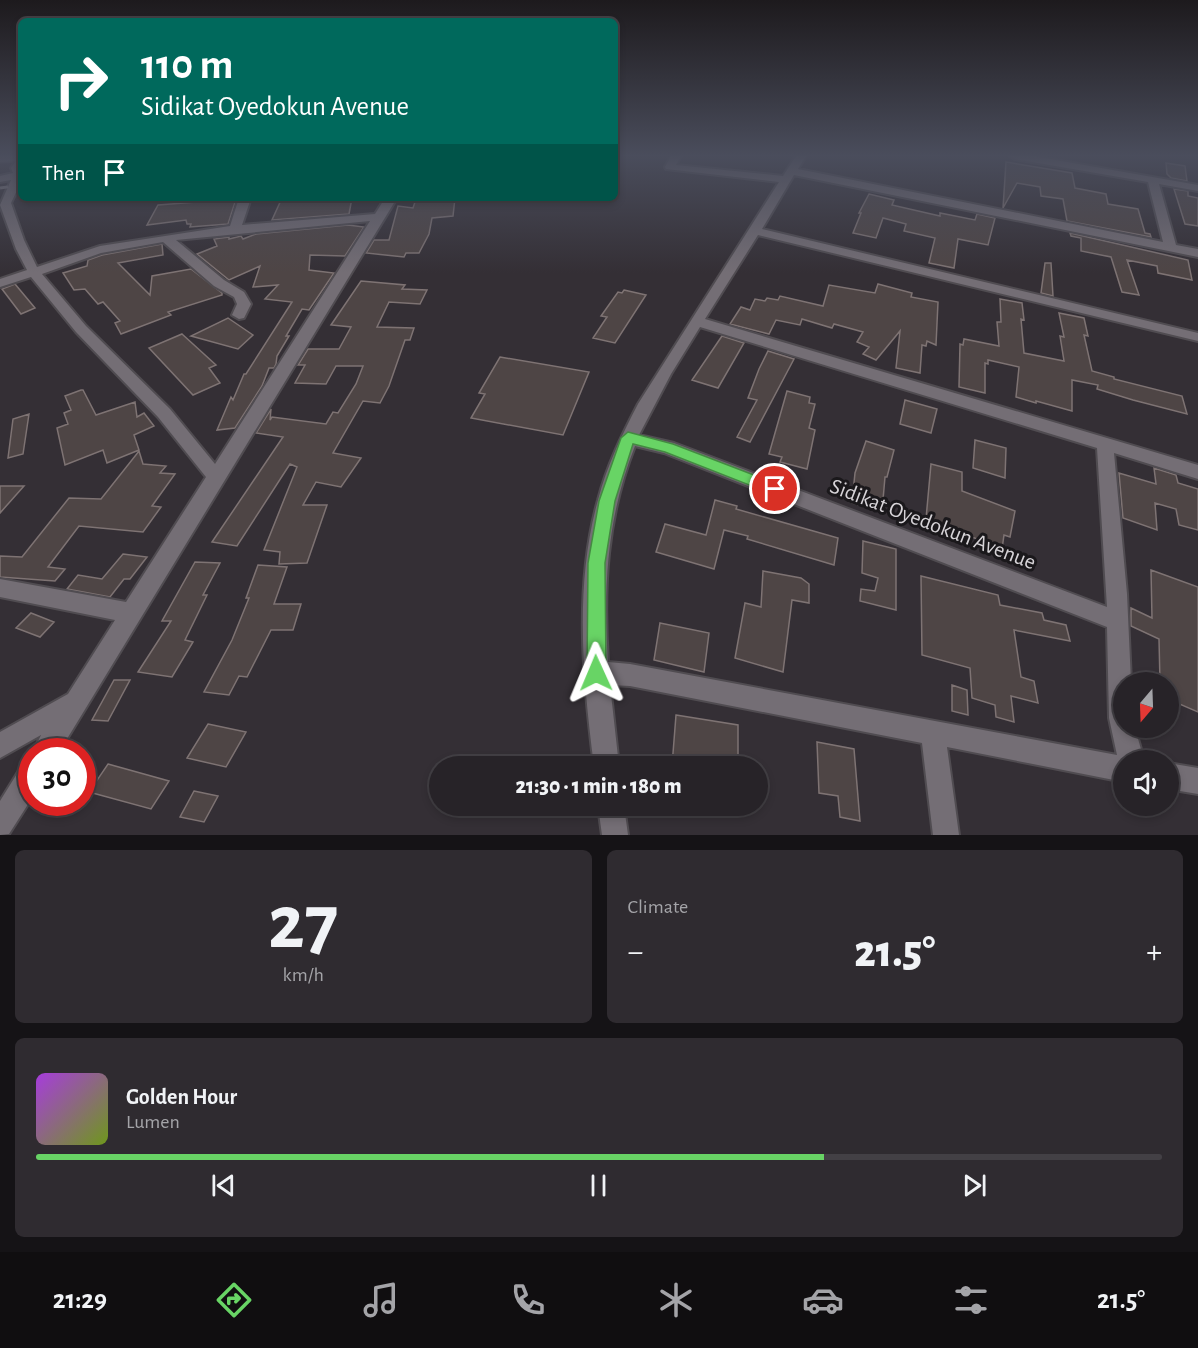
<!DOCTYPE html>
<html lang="en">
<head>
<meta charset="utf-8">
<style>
	body { margin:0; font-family:"Alegreya Sans",sans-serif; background:#2f2b30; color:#f1f3f6; height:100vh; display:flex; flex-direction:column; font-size:22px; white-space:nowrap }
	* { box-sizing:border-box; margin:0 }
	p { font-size:20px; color:#a4a4a8 }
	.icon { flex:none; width:33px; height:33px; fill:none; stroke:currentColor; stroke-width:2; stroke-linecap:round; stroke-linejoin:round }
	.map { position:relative; height:835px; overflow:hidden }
	.details { display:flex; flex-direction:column; gap:15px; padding:15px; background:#151316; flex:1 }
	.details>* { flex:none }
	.banner { position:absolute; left:18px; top:18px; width:600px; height:183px; border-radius:9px; box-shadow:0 3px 9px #0003,0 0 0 2px #434045; background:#00695c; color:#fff; overflow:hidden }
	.needle { width:39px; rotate:199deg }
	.fabs { position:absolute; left:1113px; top:672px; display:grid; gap:12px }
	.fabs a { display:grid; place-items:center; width:66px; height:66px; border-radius:50%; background:#272328; box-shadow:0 3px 9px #0003,0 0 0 2px #434045; font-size:30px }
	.speed { position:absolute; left:18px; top:738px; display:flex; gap:12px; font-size:30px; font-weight:700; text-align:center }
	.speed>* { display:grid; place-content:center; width:78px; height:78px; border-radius:50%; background:#272328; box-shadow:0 3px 9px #0003,0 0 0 2px #434045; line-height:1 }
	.speed .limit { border:9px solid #d22; background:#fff; color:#111 }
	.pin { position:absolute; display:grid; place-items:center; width:51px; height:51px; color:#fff; margin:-26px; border:3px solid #fff; border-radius:50%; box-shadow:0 2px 6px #0007 }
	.me { position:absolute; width:66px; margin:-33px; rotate:359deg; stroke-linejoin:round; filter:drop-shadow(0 0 4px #0008) }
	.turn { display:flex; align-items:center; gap:21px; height:126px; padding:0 24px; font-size:27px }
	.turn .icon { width:78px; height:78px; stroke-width:2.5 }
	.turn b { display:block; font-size:42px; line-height:51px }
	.then { display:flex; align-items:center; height:57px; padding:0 24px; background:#0003; gap:12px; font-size:22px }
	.big { font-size:45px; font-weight:800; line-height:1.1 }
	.details .widget { flex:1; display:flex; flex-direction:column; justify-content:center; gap:9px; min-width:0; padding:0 21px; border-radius:9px; background:#2f2b30 }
	.details .dial { align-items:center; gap:0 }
	.dial b { font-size:78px; line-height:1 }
	.song { display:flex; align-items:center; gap:18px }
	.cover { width:72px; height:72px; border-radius:9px; background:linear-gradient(135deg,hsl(280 70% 55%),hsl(80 70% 35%)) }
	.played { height:6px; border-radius:3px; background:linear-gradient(90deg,#68d465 70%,#434045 70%) }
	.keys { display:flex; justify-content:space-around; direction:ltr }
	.heat { display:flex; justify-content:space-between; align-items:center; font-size:33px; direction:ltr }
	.details .tiles { flex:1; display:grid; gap:15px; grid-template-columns:1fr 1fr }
	.widget:last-child { grid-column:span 2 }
	.trip { position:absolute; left:429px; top:756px; width:339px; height:60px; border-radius:30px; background:#272328; box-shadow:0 3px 9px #0003,0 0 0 2px #434045; font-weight:800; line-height:60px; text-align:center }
	.dock { display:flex; height:96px; justify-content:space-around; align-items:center; background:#100e10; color:#a4a4a8 }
	.dock .icon { width:42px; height:42px }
	.dock .selected { color:#68d465 }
	.dock b { font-size:27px; color:#f1f3f6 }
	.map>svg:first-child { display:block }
	.building { fill:#4e4545; stroke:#7e7373; stroke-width:1.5 }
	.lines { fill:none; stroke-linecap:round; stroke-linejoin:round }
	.street-casing { stroke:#504c51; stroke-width:4 }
	.secondary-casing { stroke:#504c51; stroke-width:3 }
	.street { fill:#746e75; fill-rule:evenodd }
	.secondary { fill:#746e75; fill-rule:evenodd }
	.rail { stroke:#817d82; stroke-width:3; stroke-dasharray:8 8; stroke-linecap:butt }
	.route { fill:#68d465; stroke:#448a42; stroke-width:1.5 }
	.labels { text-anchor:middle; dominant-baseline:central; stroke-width:6; stroke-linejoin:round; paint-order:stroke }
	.street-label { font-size:22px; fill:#d7d4d8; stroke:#1a181b }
</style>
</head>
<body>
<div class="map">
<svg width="1198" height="835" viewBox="0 0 1198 835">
	<rect width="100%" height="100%" fill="#342f35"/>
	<path class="building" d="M1006 162 1072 173 1075 188 1106 194 1108 204 1138 209 1145 233 1150 234 1151 237 1067 221 1063 199 1041 196 1040 187 1017 183 1003 208Z
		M1166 163 1185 166 1187 181 1171 178 1167 174Z
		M1174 189 1188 191V196L1198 198V226L1185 224Z
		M869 194 894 200 892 205 940 216V213L975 220 977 214 995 218 988 245 958 239 954 268 929 263 935 238 904 231 906 224 883 218 876 238 853 233 861 213H859Z
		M282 198H331L330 200 352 198 349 214 272 220Z
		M455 198 453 216 432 218 429 234 419 253H406L404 257 366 253 374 240H389L398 206 413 208 416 199Z
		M236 199 228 224 190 227 191 224H187L186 220 147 225 158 205Z
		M348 225 364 227 345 256 310 255 309 270 334 273 309 310 302 309 286 336H289L277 356 276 364 274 368H269L262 386 235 428 217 430 231 397 233 400 244 374H246L292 302 265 299 278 285 253 287 260 266 229 280 197 254 217 246 214 239 229 237V239L241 236 243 239 256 234Z
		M1070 233 1188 260 1192 280 1158 273 1157 266 1127 260 1139 295 1122 292 1111 257 1081 251V238L1071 236Z
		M162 244 163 255 118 263 150 295 152 276 191 269 222 293V295L168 312 171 315 121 334 115 323 120 321 103 302 98 304 85 289 74 290 63 273 87 266 88 260 102 255Z
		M1045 263H1051L1053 296 1041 293Z
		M361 281 405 285 402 289 427 290 420 304 389 302 377 327 414 328 410 340H405L389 386 380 403 363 401 333 453 361 458 341 487 316 482 303 505H327L307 563 279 564 280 552 264 550 297 467 290 464 237 546 212 542 283 437 256 433 271 409 270 420 272 417 326 424 333 412 338 413 356 384 363 366H336L326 384 295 383 305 365H298L308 349H339L351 327 331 325Z
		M15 284 35 308 21 314 2 289Z
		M878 284 912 293 911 297 938 302 936 345 927 341 926 346 922 345 920 373 896 368 900 331 876 360 863 354 869 347 857 342 863 332 834 324 832 328 802 319 800 325 776 320 769 334 730 324 741 307 750 310 755 299 765 301 767 298 778 300 780 296 823 306 829 285 875 293Z
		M624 290 646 295 615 343 593 338 607 317 601 316 618 292 622 293Z
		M1000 299 1022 303 1024 320 1021 319 1024 353 1064 361 1060 336 1064 337 1059 313 1084 318 1088 336 1084 335 1092 371 1114 377V379L1182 396 1187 414 1133 400 1097 389 1098 385 1072 380V411L1036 401V403L1016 397 1019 367 988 360V364L985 363V393L959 387 960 344 963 345 964 339 999 346 997 322H1001Z
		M228 318 253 335 238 349 191 336Z
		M182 334 216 365 209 368 220 383 193 395 149 348Z
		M722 336 744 343 718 388 692 380Z
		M768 351 794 359 750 442 737 437 757 400 748 398 759 369Z
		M500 357 589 372 563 435 471 418 485 394 479 393Z
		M81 390H83L96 415 135 402 137 417 144 413 154 426 134 435 139 450 107 463 103 450 65 465 57 428 68 424 64 413 71 410 65 396Z
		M787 391 810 397 809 403 815 404 809 428 815 430 807 469 780 462 782 457 769 454Z
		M905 400 937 409 931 433 900 424Z
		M29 414 23 454 8 458 13 419Z
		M975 440 1006 448 1005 478 973 468Z
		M866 441 894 450 887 477H885L882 511 852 503 855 473Z
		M139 451 143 464 166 466 160 473 175 474 152 506 161 507 143 532 79 526 48 567 65 569 55 581 0 577V556L22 557 69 498 101 499Z
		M931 464 962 472V491L1015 511 1010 537 1004 535 1002 549 957 531 956 539 925 530Z
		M1154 468 1176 475 1178 483 1198 489V530L1179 525 1176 509 1155 503 1157 530 1123 518 1119 473 1156 484Z
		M0 486H24L0 513Z
		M715 500 737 506 736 509 838 538 834 565 747 539 748 536 724 530 714 569 656 552 665 524 706 535Z
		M863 541 896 549V610L860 601 861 589 875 591 878 578 862 573Z
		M123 554 147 557 130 579H124L110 597 67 589 78 575 102 579Z
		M195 562 220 563 203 595H207L185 640 193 642 172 677 138 672 171 621H162Z
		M258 565 287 567 274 604H301L293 630H271L247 677 239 676 229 695 204 692 232 640 249 598H246Z
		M1151 570 1198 587V712L1168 699V682H1160L1159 639 1131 626V608L1152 618Z
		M763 571 801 578 809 584V603L792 600 783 672 735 658 745 603 761 607Z
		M921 576 998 595 1000 605 1042 613 1044 620 1066 625 1070 641 1014 630 1021 677 1034 681 1038 703 1011 696 1014 722 996 717 995 705 972 698 970 668 922 655Z
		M31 613 54 622 40 637 16 628Z
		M660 623 709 633 704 672 654 660Z
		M114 680H130L108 721 92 720Z
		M952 685 967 690 968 715 952 711Z
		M676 715 738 725V766H672Z
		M208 724 246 732 226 767 187 758Z
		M817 742 854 749 860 821 840 817 838 796 819 793Z
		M108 764 169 781 151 809 89 792Z
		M194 791 218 796 204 822 180 817Z"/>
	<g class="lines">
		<defs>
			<path id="street" d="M671 156H681L676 165 783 176 796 156H806L798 169 1163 242 1148 182 1015 159 1010 156H1033L1198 185V191L1159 184 1176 245 1198 249V257L794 175 762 229 1198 333V341L758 235 705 319 1198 465V479L1114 453 1127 594 1131 682H1124V728H1135L1144 760H1124V782L947 747 959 835H933L922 743 630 686 610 685 619 766H594C583 680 574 585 598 500 607 465 622 435 638 404L779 182 666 169 665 167ZM700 327 1097 448 1107 607 674 443 639 435 671 374ZM635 446 664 453 1107 627 1109 718 1117 755 630 664 608 662C603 587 607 516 635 446Z
				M21 158V182L11 203 24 240 37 267 100 246 230 226 239 198H251L242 225 375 214 385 198H397L59 752H33L41 735 0 758V732L68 694 115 620 0 597V579L126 602 206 477 158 417 76 332 31 277 0 287V279L27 270 16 249 0 205 11 180 0 182V176L13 173 11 168 17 159ZM370 221 215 464 170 409 86 326 42 274 101 253 163 242 214 286 234 297 237 304 232 315 239 319 244 318 251 304 244 292 224 280 176 240Z
				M32 761V798L9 834 0 835V801L23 764Z
				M1168 763 1198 768V794L1168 789Z
				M598 806H624L628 835H602Z"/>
			<path id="secondary" d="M0 156H21V161L0 162Z"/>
		</defs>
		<use href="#street" class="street-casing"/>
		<use href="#secondary" class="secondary-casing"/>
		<use href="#street" class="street"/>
		<use href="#secondary" class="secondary"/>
		<path class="rail" d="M0 188 21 185"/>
	</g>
	<linearGradient id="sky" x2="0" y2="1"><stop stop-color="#1d1a1d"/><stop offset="0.57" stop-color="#4a4d5c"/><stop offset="1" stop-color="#4a4d5c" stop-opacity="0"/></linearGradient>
	<rect width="1198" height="273" fill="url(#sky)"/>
	<path class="route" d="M628 432 673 444 780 485 782 489 780 493 775 495 665 452 633 444 615 501 605 563 606 673 603 680 596 682 590 680 587 673 588 563 599 501 621 438Z"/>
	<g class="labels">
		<g class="street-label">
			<text transform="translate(933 524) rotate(21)">Sidikat Oyedokun Avenue</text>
		</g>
	</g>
</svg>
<div class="fabs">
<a><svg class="needle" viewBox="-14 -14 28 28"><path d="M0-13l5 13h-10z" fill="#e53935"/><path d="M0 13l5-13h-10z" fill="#a4a4a8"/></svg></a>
<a><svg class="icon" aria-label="sound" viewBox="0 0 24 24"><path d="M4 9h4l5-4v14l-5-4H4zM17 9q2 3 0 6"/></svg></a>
</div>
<div class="speed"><div class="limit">30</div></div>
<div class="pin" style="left:775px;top:489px;background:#d93025"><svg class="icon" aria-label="arrive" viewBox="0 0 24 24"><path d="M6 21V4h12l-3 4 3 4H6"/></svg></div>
<svg class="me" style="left:596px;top:673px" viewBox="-20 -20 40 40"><path d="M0-17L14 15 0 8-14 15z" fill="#68d465" stroke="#fff" stroke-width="4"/></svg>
<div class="trip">21:30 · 1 min · 180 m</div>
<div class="banner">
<div class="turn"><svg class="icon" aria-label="right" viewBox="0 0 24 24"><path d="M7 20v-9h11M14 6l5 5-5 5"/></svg><div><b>110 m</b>Sidikat Oyedokun Avenue</div></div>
<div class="then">Then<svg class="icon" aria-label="arrive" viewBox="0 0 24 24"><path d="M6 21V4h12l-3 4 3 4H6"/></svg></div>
</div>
</div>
<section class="details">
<div class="tiles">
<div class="widget dial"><b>27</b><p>km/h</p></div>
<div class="widget"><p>Climate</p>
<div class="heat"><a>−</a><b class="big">21.5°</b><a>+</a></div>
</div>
<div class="widget">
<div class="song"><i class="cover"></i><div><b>Golden Hour</b><p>Lumen</p></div></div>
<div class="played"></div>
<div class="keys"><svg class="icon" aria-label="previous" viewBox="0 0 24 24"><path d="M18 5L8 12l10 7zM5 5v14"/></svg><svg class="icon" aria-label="pause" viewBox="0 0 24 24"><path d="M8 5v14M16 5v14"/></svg><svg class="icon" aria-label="next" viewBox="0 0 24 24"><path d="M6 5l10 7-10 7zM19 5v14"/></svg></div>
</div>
</div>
</section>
<nav class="dock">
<b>21:29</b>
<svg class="icon selected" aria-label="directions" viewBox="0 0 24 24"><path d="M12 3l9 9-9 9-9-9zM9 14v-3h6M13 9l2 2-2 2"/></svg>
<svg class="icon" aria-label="music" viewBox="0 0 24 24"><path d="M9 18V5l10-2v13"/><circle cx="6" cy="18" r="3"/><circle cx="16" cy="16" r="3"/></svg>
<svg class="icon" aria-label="phone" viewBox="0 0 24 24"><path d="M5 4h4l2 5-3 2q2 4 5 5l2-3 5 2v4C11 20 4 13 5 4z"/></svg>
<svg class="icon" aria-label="climate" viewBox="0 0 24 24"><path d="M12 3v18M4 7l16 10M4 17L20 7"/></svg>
<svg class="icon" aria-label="car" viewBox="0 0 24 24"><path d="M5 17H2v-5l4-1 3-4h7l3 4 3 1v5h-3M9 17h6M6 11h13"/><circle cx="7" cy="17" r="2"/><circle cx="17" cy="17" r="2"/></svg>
<svg class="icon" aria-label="filters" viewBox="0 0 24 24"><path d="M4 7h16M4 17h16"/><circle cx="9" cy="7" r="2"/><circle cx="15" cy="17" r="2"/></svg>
<b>21.5°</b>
</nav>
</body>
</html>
